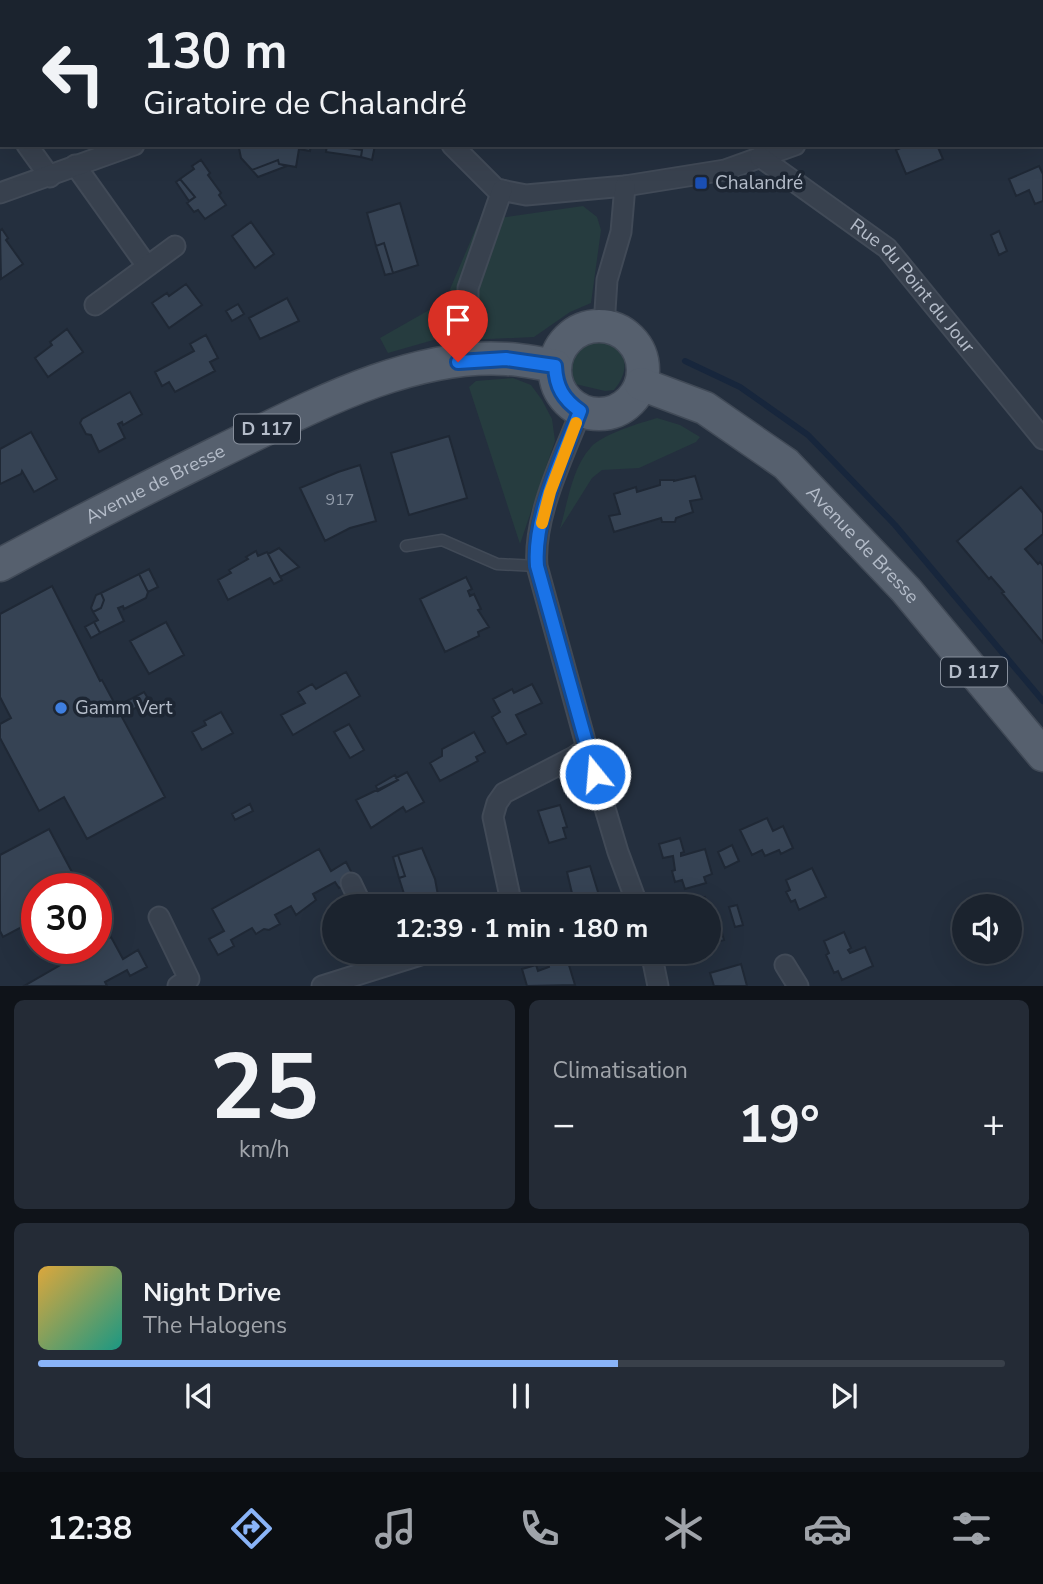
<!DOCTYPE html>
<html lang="fr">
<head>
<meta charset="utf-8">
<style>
	body { margin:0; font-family:"Nunito Sans",sans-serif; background:#242b36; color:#f1f3f6; height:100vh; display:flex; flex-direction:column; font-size:26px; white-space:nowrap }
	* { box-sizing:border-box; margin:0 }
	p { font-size:23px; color:#a0a4aa }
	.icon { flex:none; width:38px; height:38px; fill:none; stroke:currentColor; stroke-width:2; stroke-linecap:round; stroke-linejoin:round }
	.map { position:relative; height:986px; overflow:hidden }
	.drawer { display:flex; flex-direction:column; gap:14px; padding:14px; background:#0f1319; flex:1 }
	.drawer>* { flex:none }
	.banner { position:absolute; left:0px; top:0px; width:1043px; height:147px; box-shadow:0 7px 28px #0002,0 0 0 2px #39404a; background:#1b232e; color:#f1f3f6; overflow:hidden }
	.tools { position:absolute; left:952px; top:894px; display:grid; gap:14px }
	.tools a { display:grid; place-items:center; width:70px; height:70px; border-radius:50%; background:#1b232e; box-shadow:0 7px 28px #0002,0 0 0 2px #39404a; font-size:35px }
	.speed { position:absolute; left:21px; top:873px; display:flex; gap:14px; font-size:35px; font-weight:700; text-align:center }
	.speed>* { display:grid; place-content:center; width:91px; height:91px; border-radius:50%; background:#1b232e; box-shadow:0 7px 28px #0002,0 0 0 2px #39404a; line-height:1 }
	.speed .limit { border:10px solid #d22; background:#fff; color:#111 }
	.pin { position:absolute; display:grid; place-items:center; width:60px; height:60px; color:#fff; margin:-72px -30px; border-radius:50% 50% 50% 0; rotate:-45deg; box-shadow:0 0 7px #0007 }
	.pin .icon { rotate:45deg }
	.me { position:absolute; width:77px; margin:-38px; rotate:343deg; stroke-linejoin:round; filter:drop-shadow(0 0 5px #0008) }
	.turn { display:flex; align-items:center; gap:24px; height:147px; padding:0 28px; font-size:32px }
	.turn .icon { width:91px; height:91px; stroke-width:2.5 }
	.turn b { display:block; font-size:49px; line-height:60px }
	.big { font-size:52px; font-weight:700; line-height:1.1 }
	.drawer .card { flex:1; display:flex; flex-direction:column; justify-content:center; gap:10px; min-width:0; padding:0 24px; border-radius:10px; background:#242b36 }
	.drawer .dial { align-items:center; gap:0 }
	.dial b { font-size:91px; line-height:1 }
	.song { display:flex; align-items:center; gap:21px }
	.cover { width:84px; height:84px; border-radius:10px; background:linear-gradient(135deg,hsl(40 70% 55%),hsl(170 70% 35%)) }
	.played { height:7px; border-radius:4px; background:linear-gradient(90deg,#8ab4f8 60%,#39404a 60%) }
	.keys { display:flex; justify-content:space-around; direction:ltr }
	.heat { display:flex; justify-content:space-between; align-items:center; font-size:38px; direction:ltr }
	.drawer .tiles { flex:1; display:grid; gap:14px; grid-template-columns:1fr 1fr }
	.card:last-child { grid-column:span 2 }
	.trip { position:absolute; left:322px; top:894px; width:399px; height:70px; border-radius:35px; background:#1b232e; box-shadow:0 7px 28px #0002,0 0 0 2px #39404a; font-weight:700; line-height:70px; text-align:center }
	.tabs { display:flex; height:112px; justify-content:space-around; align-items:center; background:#0b0e12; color:#a0a4aa }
	.tabs .icon { width:49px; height:49px }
	.tabs .selected { color:#8ab4f8 }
	.tabs b { font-size:32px; color:#f1f3f6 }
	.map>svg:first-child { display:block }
	.green { fill:#263c3f }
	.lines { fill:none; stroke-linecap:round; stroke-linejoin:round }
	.stream { stroke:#17263c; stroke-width:6 }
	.building { fill:#364354; stroke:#1f2835; stroke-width:2 }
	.service-casing { stroke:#414a57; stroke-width:13 }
	.minor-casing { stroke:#414a57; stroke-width:23 }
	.primary-casing { stroke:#414a57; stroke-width:35 }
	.service { stroke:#38414e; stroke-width:10 }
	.minor { stroke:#38414e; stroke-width:19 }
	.primary { stroke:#56606e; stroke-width:32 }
	.route-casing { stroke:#114b97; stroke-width:18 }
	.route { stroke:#1a73e8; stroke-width:12 }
	.slow { stroke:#f59e0b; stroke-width:12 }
	.transit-dot { fill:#1a4fb4; stroke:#1d2633; stroke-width:2.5 }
	.shop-dot { fill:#3f7fe0; stroke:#1d2633; stroke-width:2.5 }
	.labels { text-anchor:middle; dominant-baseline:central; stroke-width:7; stroke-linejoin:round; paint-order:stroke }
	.number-label { font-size:16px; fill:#929caa }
	.shield { fill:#1d2633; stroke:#878f9c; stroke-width:2 }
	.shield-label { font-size:18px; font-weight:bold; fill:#b4bcc9 }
	.poi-label { font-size:19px; fill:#b4bcc9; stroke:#1d2633; text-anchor:start }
	.street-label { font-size:19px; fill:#b4bcc9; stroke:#1d2633 }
</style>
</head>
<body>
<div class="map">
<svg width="1043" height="986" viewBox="0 0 1043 986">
	<rect width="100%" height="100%" fill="#242f3e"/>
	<path class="green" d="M583 206 597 217 601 230 591 303 570 312 534 337 467 340 437 339 388 353 380 338 445 301 479 221Z
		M597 337C626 344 633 367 614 390L605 391 571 383C560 360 573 340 597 337Z
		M513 378 531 385 542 400 552 419 555 441 520 544 469 387 476 381Z
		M657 418 680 425 700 437 696 442 639 468 602 470 592 478 560 529C568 501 572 468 591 447 603 434 640 423 657 418Z"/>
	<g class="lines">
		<path class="stream" d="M685 361 740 387 808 435 895 525 1043 701"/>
	</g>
	<path class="building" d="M245 145H311L310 151 299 149 296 167 279 164 278 160 252 170 241 158 239 148Z
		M327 145 362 150 361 157 326 152Z
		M331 145H375L372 160 361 157 362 150Z
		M907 145H937L943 159 906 174 896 150Z
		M201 160 210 173 208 175 221 193 219 195 226 205 205 219 198 210 194 212 187 203 195 197 180 179 194 169 192 166Z
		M278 160 279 164 287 166 258 177 252 170Z
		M1039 166 1043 174V201L1035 204 1029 190 1016 196 1009 179Z
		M180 179 195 197 189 201 176 182Z
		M400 203 418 265 393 273 384 243 376 246 367 213Z
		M251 222 274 254 255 268 232 236Z
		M2 229 8 238 6 240 23 264 1 279 0 231Z
		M999 231 1007 251 999 255 991 235Z
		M384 243 393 273 385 275 376 246Z
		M186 284 202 305 169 328 152 303 167 293 169 296Z
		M287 298 299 321 260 339 249 318Z
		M238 304 244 314 232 321 226 311Z
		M67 329 83 352 48 377 35 358 52 345 50 342Z
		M206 335 218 358 210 362 215 371 175 392 169 382 162 386 155 372 194 351 190 344Z
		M130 392 142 414 123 425 122 422 118 424 125 438 99 452 91 435 86 434 80 423 82 419Z
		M31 432 57 479 34 492 22 471 21 474 0 484V449Z
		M449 436 467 498 409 515 391 453Z
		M360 465 376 521 350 528 325 541 300 488 338 472Z
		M695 476 702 499 690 501 693 512 676 518 675 522H662L661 518 614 532 609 516 620 514 614 494 636 487 637 492 660 485V480H674V481Z
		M1021 487 1043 513V534L1025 549 1038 564 1040 562 1043 566V643L1002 593 1004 592 991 577 989 579 957 541Z
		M279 548 299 567 280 577 268 554Z
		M256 551 258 556 267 552 282 580 274 584 270 578 228 600 218 580 231 573 229 570 248 559 246 557Z
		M149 569 158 587 148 592 139 574Z
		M139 574 148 592 146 598 124 609 123 606 118 608 124 621 100 633 94 622 98 620 93 612 101 608 104 600 101 593Z
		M466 577 472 589 468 591 470 596 474 594 481 609 478 610 489 627 478 632 479 636 445 652 420 599Z
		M52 586 100 681 102 680 165 797 87 839 64 797 39 811 0 738V724L11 718 0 697V614Z
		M101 593 104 600 101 608 93 612 91 608 96 595Z
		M94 622 100 633 91 638 85 627Z
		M166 622 184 655 149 674 130 641Z
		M346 672 360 696 293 735 281 715 305 703 298 692 312 684 316 689Z
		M532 684 542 703 516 715 526 734 507 744 492 717 500 712 493 699 512 689 514 693Z
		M144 692 149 700 130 711 125 702Z
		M221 712 233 733 202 750 192 732 206 725 204 721Z
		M349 724 364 750 350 758 334 732Z
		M474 732 485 752 476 757 478 761 440 781 430 763 442 756V749Z
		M407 772 424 802 406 812 403 807 371 828 356 800 398 780 396 778Z
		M395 775 398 780 378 791 376 786Z
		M250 804 253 811 235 820 232 814Z
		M560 805 567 827 563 828 566 838 549 843 538 811Z
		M767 818 773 831 783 826 793 848 781 854 779 850 765 856 762 850 752 855 740 830Z
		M49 829 81 889H37V919L3 937 0 931V855Z
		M680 838 684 852 681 853V856L705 849 712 874 704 877 706 883 685 889 682 880 675 882 672 871 675 870 673 856 663 858 659 844Z
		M732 845 739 861 725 868 718 852Z
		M422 848 435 879 440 906H414L411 898 406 900 399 878 405 876 398 855Z
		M319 849 331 871 346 862 355 879 339 888 335 882 313 894 316 900 296 915 291 906 275 915 280 924 269 930 264 929 256 934 252 928 231 940 234 946 218 955 209 939 224 931 212 909Z
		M398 855 405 876 399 878 393 857Z
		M590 866 602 905 575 906 567 872Z
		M812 868 826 897 799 910 795 900 791 902 786 892 790 890 786 880Z
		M705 897 708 906H677L676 904Z
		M737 905 743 925 735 927 729 907Z
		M709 910 710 913 716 912 724 940 713 943 709 933Z
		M844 932 851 948 848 950 850 953 865 947 873 966 842 980 838 971 834 973 826 955 829 953 824 941Z
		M111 937 123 959 138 950 147 967 130 976 127 970 105 982 107 986H24L90 948H96V945Z
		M565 952 575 985 527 986 522 969 536 965 538 971 549 967 546 957Z
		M595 952H614L616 957 598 963Z
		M741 964 747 986H714L710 973Z"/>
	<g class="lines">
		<defs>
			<path id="service" d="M406 546 442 540 497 564 537 566"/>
			<g id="minor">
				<path d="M258 0 260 2"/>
				<path d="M374 0V2"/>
				<path d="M661 0 662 2"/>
				<path d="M466 2 469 0"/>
				<path d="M1041 40H1043"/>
				<path d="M1041 84 1043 88"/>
				<path d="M0 109 2 111"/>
				<path d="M27 145 50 177"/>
				<path d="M452 145 496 189 526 195 625 186 725 170 795 145"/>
				<path id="s1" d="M760 157 887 248 1043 439"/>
				<path d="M75 165 147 266"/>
				<path d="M0 193 134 145"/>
				<path d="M95 305 175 246"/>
				<path d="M468 313V288L502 190"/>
				<path d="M604 326 607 280 621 232 625 186"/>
				<path d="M581 411C563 457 533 517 537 566L587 748 618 852 638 906"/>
				<path d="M351 883 362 906"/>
				<path d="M512 906 493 817 497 803 504 793 574 757 587 748"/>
				<path d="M159 917 189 979 178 986"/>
				<path d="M651 952 658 986"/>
				<path d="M785 965 798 986"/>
				<path d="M322 986 430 952"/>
			</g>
			<g id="primary">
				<circle cx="599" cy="370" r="44"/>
				<path id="s2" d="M641 384 705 408 786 464 906 590 1043 755"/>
				<path id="s3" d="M0 565C72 526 144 489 217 453 304 411 408 352 507 359 523 360 539 363 555 366"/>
			</g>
		</defs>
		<use href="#service" class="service-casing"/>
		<use href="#minor" class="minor-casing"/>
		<use href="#primary" class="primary-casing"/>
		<use href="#service" class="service"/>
		<use href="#minor" class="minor"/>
		<use href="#primary" class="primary"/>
	</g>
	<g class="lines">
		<defs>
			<path id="route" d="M458 362 506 359 555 366C556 387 563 399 580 411 563 457 533 517 537 566L595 774"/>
		</defs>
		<use href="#route" class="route-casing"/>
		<use href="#route" class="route"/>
		<path class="slow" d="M542 523 550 492 576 423"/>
	</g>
	<rect class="transit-dot" x="694" y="176" width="14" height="14" rx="3.5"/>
	<circle class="shop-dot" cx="61" cy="708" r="7"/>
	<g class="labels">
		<g class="number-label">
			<text x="340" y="500">917</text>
		</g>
		<g class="shield">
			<rect x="234" y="414.5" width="66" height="29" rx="5"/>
			<rect x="941" y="657.5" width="66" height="29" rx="5"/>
		</g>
		<g class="shield-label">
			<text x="267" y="429">D 117</text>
			<text x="974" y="672">D 117</text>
		</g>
		<g class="poi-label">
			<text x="715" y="183">Chalandré</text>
			<text x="75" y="708">Gamm Vert</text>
		</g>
		<g class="street-label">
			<text stroke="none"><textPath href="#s1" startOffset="201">Rue du Point du Jour</textPath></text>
			<text stroke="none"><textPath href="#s3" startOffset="175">Avenue de Bresse</textPath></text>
			<text stroke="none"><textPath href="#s2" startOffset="278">Avenue de Bresse</textPath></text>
		</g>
	</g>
</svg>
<div class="tools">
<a><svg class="icon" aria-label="sound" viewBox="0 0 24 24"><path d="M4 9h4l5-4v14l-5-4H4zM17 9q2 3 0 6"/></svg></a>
</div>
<div class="speed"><div class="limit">30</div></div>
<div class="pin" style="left:458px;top:362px;background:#d93025"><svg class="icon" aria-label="arrive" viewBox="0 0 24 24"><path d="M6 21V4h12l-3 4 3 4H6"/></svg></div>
<svg class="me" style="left:595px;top:774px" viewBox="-20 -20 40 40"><circle r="17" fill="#1a73e8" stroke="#fff" stroke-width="3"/><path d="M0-11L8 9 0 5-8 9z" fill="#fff"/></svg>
<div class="trip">12:39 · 1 min · 180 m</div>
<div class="banner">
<div class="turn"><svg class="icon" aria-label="left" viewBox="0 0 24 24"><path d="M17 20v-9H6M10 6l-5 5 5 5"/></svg><div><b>130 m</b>Giratoire de Chalandré</div></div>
</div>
</div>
<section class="drawer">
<div class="tiles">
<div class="card dial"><b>25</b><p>km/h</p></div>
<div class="card"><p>Climatisation</p>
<div class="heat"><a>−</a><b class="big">19°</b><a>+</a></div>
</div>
<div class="card">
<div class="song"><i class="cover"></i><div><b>Night Drive</b><p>The Halogens</p></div></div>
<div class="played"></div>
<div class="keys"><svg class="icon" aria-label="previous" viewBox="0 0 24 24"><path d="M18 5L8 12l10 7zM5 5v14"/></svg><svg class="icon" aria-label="pause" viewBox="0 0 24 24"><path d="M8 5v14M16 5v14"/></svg><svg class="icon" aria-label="next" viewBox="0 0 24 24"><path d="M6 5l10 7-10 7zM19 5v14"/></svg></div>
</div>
</div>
</section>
<nav class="tabs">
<b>12:38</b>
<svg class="icon selected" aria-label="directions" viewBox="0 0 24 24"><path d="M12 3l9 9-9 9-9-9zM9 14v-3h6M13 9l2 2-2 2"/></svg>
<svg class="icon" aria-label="music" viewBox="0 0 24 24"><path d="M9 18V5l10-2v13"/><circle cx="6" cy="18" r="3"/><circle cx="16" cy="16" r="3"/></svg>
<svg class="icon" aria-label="phone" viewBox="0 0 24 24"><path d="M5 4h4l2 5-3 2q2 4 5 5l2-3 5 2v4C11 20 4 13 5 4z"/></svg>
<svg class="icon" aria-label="climate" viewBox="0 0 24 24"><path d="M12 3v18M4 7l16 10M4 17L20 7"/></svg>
<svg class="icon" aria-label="car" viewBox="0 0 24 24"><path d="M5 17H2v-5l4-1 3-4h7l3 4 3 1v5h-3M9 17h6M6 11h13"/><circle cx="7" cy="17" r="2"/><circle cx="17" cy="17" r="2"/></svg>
<svg class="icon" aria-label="filters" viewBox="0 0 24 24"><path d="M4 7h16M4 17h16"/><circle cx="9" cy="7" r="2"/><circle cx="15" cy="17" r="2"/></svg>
</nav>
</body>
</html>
